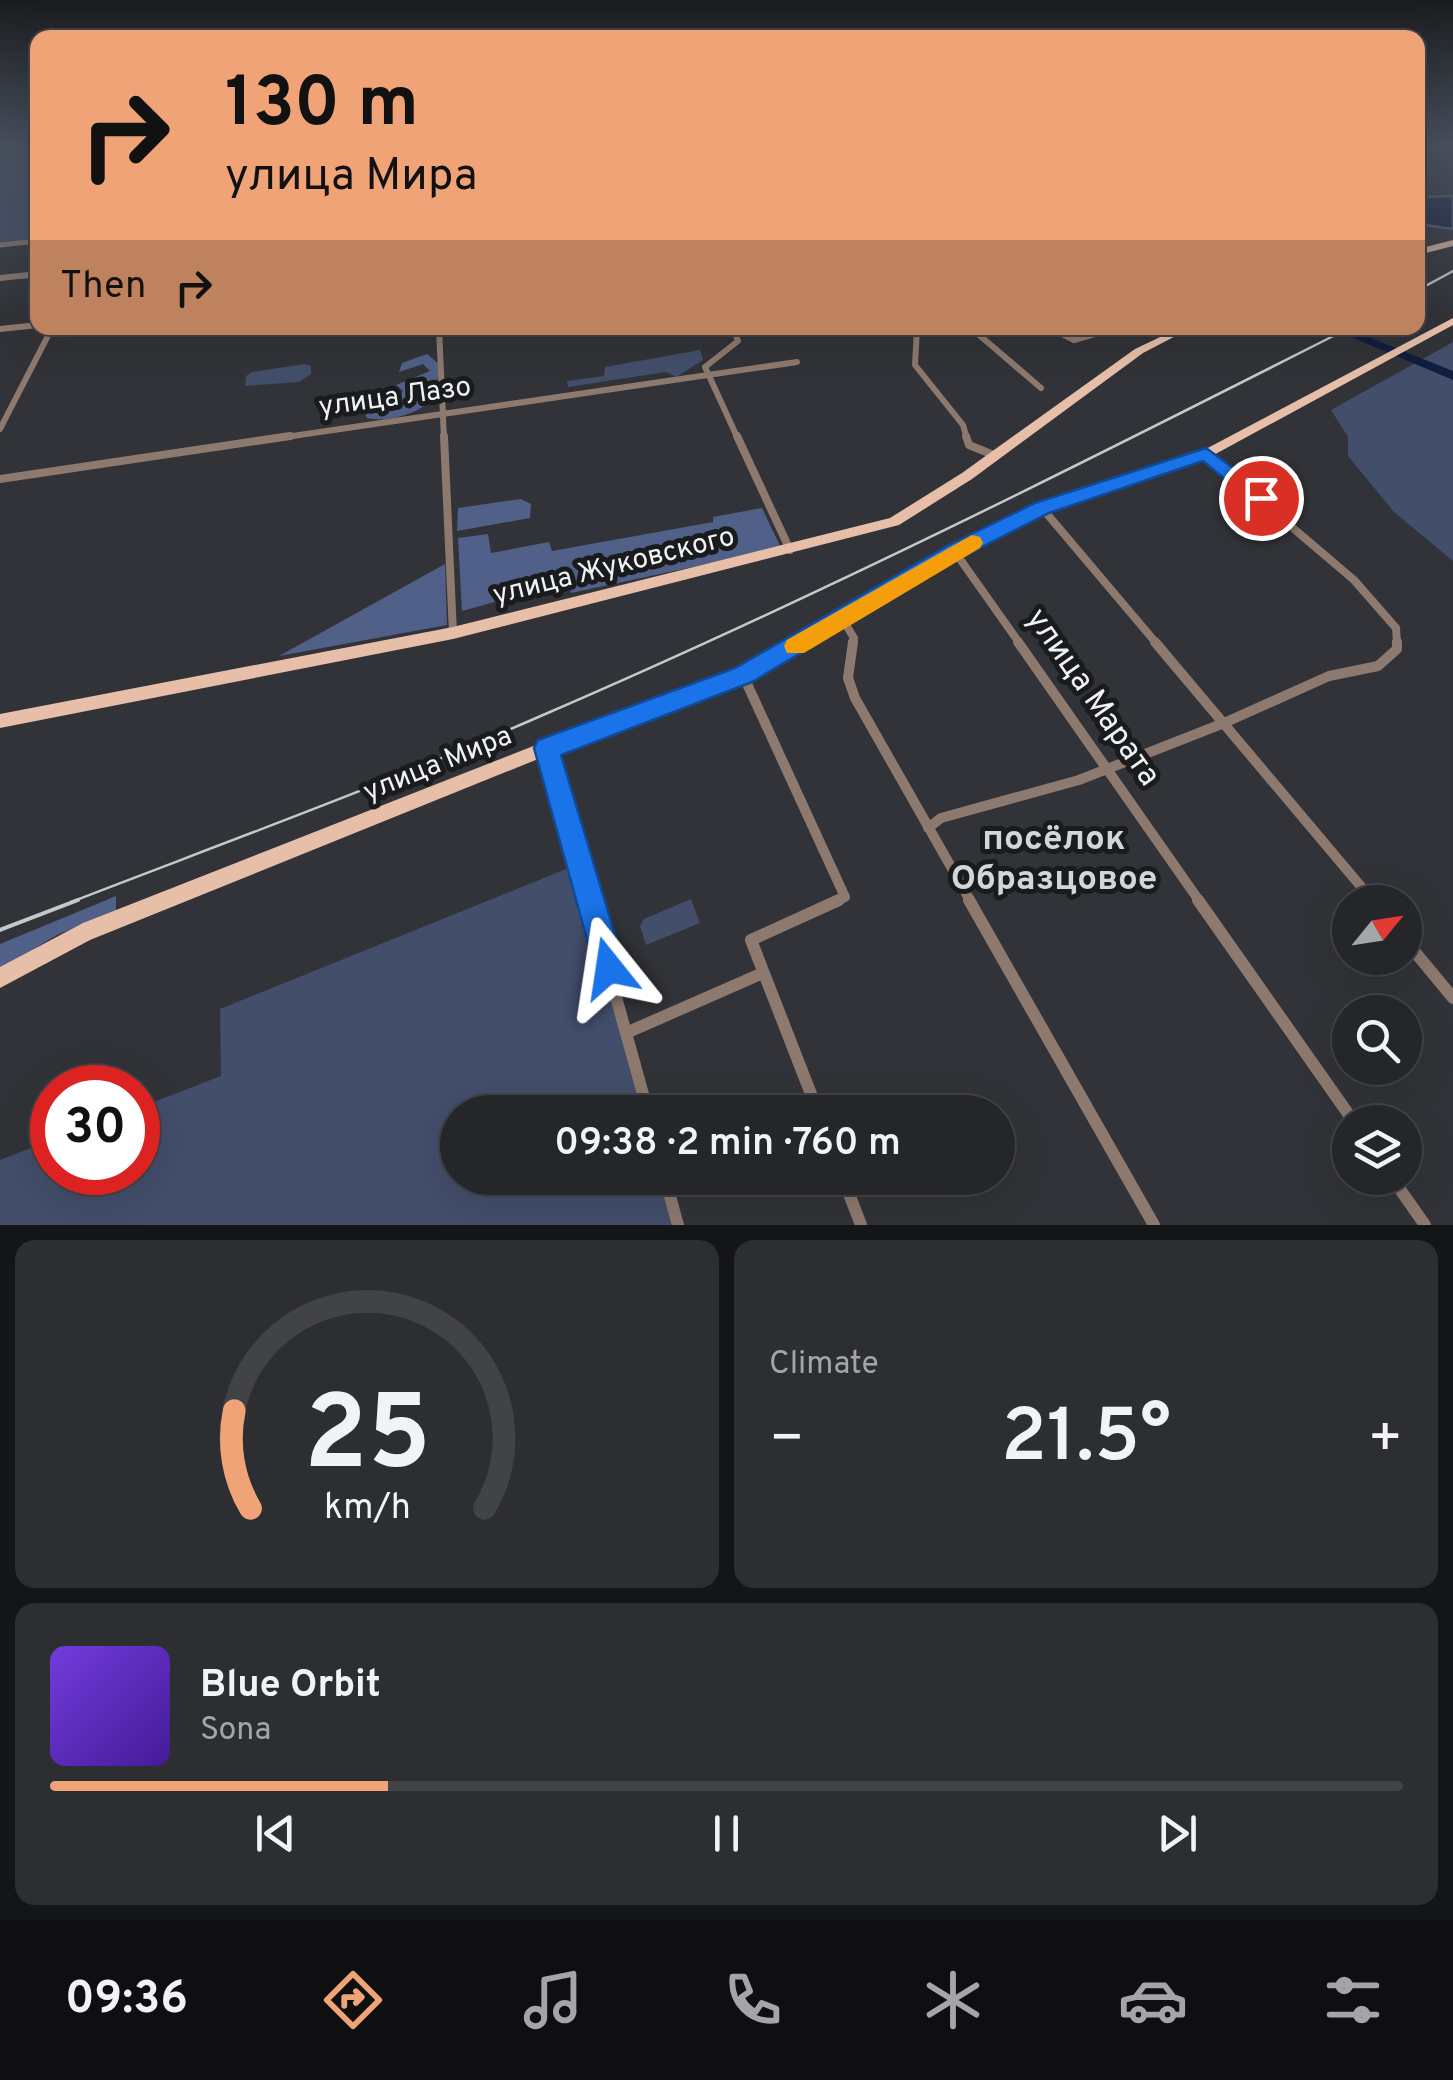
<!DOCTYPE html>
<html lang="en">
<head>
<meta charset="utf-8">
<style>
	body { margin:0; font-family:Overpass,sans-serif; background:#2d2e32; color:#f1f3f6; height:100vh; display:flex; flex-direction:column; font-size:38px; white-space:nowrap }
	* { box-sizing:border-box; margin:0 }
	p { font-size:32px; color:#a3a5a8 }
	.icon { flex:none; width:55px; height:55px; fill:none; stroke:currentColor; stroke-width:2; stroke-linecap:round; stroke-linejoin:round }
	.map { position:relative; height:1225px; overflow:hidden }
	.details { display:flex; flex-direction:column; gap:15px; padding:15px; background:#141517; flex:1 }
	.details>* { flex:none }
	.guide { position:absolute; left:30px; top:30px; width:1395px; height:305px; border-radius:20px; box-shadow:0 10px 40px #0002,0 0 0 2px #424347; background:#efa376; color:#111; overflow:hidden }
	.needle { width:65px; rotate:60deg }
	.controls { position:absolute; left:1332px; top:885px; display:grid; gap:20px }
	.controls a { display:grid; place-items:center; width:90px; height:90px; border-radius:50%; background:#25262a; box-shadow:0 10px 40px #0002,0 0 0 2px #424347; font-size:50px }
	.speed { position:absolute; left:30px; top:1065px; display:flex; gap:20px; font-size:50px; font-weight:700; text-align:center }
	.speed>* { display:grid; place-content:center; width:130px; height:130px; border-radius:50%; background:#25262a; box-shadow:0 10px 40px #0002,0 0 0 2px #424347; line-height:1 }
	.speed .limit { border:15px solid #d22; background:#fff; color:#111 }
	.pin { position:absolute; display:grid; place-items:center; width:85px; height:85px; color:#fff; margin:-42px; border:5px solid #fff; border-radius:50%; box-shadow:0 2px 10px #0007 }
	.me { position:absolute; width:110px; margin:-55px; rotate:345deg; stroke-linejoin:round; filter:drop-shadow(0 0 8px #0008) }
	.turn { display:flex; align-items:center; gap:35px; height:210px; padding:0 30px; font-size:45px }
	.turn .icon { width:130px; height:130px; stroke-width:2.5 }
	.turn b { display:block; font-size:70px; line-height:85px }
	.then { display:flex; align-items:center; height:95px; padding:0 30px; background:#0003; gap:20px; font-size:38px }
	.big { font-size:75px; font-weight:600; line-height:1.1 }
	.details .card { flex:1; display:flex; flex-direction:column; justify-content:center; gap:15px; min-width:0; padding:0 35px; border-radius:20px; background:#2d2e32 }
	.details .dial { align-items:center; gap:0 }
	.dial svg { height:260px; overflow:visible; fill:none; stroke:#424347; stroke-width:7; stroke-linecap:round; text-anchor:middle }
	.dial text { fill:#f1f3f6; stroke:none }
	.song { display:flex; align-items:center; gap:30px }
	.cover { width:120px; height:120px; border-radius:15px; background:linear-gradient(135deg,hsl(260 70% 55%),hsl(260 70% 35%)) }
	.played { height:10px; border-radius:5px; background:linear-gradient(90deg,#efa376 25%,#424347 25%) }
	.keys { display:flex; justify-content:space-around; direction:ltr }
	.heat { display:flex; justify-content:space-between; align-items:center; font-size:55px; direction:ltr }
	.details .tiles { flex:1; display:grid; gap:15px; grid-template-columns:1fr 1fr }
	.card:last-child { grid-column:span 2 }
	.trip { position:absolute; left:440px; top:1095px; width:575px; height:100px; border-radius:50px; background:#25262a; box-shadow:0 10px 40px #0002,0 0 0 2px #424347; font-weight:600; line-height:100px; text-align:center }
	.tabs { display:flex; height:160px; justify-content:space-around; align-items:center; background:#0f0f11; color:#a3a5a8 }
	.tabs .icon { width:70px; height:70px }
	.tabs .current { color:#efa376 }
	.tabs b { font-size:45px; color:#f1f3f6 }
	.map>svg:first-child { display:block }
	.green { fill:#434e6b }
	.forest { fill:#516088 }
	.water { fill:#131d3f; stroke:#565d76; stroke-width:2.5 }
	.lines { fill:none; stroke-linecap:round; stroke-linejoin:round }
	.river { fill:#131d3f; fill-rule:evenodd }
	.street-far4 { stroke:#8d796e; stroke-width:5 }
	.street-far3 { stroke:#8d796e; stroke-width:6 }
	.street-far2 { stroke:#8d796e; stroke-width:8 }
	.street-far1 { stroke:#8d796e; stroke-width:10 }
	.street { stroke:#8d796e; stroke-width:12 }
	.primary { fill:#e7bfa8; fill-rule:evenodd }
	.rail-far1 { stroke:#c6c7cb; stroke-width:2.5 }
	.rail { stroke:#c6c7cb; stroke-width:4 }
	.route { fill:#1a73e8; stroke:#114b97; stroke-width:2.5 }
	.slow { fill:#f59e0b }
	.labels { text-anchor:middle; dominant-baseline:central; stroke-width:10; stroke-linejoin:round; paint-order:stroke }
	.street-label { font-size:28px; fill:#f1f2f6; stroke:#1a1b1d }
	.near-street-label { font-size:32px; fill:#f1f2f6; stroke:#1a1b1d }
	.near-neighbourhood-label { font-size:35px; font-weight:bold; fill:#d2d5dc; stroke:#1a1b1d }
</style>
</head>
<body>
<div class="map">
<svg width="1453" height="1225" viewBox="0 0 1453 1225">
	<rect width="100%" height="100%" fill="#313338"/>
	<path class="green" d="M0 145H37V241L0 245Z
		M1453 342V561L1394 512 1348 456V437L1331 410Z
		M700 350 703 360 676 377 666 372 568 387 567 381 604 376 605 367Z
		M305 364 311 366V374L299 382 245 386 246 376 252 372Z
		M581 863 648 1112H458V1178H665L678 1225H0V1160L52 1140V1172H138V1108L221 1076 220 1009Z
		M691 899 700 923 646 945 640 926 644 919Z"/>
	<path class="forest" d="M427 354 439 364 436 398C418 413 390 423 367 418L358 399 386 390 401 394 403 391 396 385 430 371 423 364 399 372 402 363Z
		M521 499 531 504 530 518 457 531 458 508Z
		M762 508 781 548 571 593 569 583 557 585 462 611 458 538 488 534 491 553 549 542 552 551 713 522V517Z
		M445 564 447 625 279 656Z
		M116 896V910L57 935 0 969V944Z"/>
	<path class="water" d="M1453 196V229L1418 224V197Z"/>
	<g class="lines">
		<path class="river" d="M1330 328H1346L1453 371V380Z"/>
		<path class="street-far4" d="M0 245 38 241
			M22 276 38 274"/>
		<path class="street-far3" d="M0 278 38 274
			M439 328 444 439
			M733 328 738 341 705 367 738 439
			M917 328 915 365 963 425 967 439
			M971 328 1041 388
			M1050 328 1074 340 1116 328
			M0 329 38 325
			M0 429 52 328
			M272 439 797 362"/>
		<path class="street-far2" d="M444 436 453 633
			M737 436 790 550
			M966 436 969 445 996 456
			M1206 454 1354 580 1396 628 1397 644
			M0 479 290 436
			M1042 508 1157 644
			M955 552 1020 644
			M843 620 854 638 853 644"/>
		<path class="street-far1" d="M853 642 848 678 855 698 971 902
			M1018 642 1200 902
			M1155 642 1374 902
			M743 675 845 897 834 902
			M547 748 590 902
			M928 828 941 818 1079 780 1224 723 1329 676 1378 666 1397 649V642"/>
		<path class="street" d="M589 900 648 1112
			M969 900 1154 1225
			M1198 900 1354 1122
			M1405 940 1453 998
			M626 1033 763 973
			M818 1112 751 940 839 900
			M665 1178 678 1225
			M843 1178 861 1225
			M1392 1178 1425 1225"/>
		<path class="primary" d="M1453 240V246L1418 255V249Z
			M1453 318V325L1210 457 1095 494 1004 532 749 680 553 753 90 940 0 988V967L83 923 541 743 737 670 994 526 1085 488 1202 451Z
			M1179 328H1191L1143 353 972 479 899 525 453 639 0 728V714L453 627 890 518 962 473 1135 349Z"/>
		<path class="rail-far1" d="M1418 290 1453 271
			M71 902C229 841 388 783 543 715 817 597 1083 463 1349 328"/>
		<path class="rail" d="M0 930 78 900"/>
	</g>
	<linearGradient id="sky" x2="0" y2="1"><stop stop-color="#1b1c1f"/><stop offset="0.46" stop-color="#48505e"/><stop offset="1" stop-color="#48505e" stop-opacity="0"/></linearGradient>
	<rect width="1453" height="316" fill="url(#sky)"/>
	<path class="route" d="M1206 448 1268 494V503H1254L1203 461 1049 513 962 557 752 682 561 755 625 968 620 979 609 984 598 979 534 748 538 740 735 668 947 546 1035 503Z"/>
	<path class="slow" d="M972 535 980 537 983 543 980 548 804 653H787L784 646 787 640Z"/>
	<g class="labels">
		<g class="street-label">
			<text transform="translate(395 398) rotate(-8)">улица Лазо</text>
			<text transform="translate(614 567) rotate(-14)">улица Жуковского</text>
			<text transform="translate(438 765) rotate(-22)">улица Мира</text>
		</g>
		<g class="near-street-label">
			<text transform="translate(1092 698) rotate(55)">улица Марата</text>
		</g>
		<g class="near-neighbourhood-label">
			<text x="1054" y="840">посёлок<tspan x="1054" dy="40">Образцовое</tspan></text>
		</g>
	</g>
</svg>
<div class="controls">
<a><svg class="needle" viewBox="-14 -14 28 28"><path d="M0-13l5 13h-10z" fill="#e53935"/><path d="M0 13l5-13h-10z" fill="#a3a5a8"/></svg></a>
<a><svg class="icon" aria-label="search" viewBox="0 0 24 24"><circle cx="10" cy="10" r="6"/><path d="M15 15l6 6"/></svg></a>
<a><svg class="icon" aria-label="layers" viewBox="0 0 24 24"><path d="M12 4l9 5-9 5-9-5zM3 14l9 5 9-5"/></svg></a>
</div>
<div class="speed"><div class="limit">30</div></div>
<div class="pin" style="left:1261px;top:498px;background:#d93025"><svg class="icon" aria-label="arrive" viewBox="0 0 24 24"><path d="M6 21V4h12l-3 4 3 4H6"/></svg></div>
<svg class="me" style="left:609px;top:968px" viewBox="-20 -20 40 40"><path d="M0-17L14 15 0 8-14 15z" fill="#1a73e8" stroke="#fff" stroke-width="4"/></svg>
<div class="trip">09:38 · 2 min · 760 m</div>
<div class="guide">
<div class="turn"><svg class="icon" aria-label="right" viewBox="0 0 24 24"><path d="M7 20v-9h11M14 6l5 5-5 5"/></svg><div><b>130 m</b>улица Мира</div></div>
<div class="then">Then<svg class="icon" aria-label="right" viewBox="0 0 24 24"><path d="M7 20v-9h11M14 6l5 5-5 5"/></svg></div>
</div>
</div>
<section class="details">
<div class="tiles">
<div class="card dial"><svg viewBox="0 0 100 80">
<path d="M14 69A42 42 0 1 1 86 69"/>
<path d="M14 69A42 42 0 0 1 9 39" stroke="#efa376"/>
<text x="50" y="56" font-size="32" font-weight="700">25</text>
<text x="50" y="72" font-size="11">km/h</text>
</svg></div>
<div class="card"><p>Climate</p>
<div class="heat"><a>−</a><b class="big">21.5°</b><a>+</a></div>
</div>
<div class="card">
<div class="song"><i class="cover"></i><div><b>Blue Orbit</b><p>Sona</p></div></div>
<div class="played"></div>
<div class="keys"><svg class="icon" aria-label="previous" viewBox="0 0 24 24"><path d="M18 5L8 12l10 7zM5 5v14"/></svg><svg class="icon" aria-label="pause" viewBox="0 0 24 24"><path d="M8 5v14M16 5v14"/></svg><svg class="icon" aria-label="next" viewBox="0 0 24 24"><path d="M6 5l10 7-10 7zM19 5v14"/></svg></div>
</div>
</div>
</section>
<nav class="tabs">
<b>09:36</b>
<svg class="icon current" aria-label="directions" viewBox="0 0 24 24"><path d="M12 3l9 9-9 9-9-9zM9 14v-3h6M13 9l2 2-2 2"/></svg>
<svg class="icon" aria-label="music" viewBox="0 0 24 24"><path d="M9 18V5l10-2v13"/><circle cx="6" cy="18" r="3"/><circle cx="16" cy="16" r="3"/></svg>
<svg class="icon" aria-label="phone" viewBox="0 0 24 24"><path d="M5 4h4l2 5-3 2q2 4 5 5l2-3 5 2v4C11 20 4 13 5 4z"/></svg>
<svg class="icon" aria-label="climate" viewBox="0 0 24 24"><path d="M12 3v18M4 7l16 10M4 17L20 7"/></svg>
<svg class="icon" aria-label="car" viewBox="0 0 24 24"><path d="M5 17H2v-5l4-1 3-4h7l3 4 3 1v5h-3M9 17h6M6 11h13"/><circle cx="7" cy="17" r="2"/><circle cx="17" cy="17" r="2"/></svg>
<svg class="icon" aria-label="filters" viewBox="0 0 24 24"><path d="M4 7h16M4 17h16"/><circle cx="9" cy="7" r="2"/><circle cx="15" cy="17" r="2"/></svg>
</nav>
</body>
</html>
